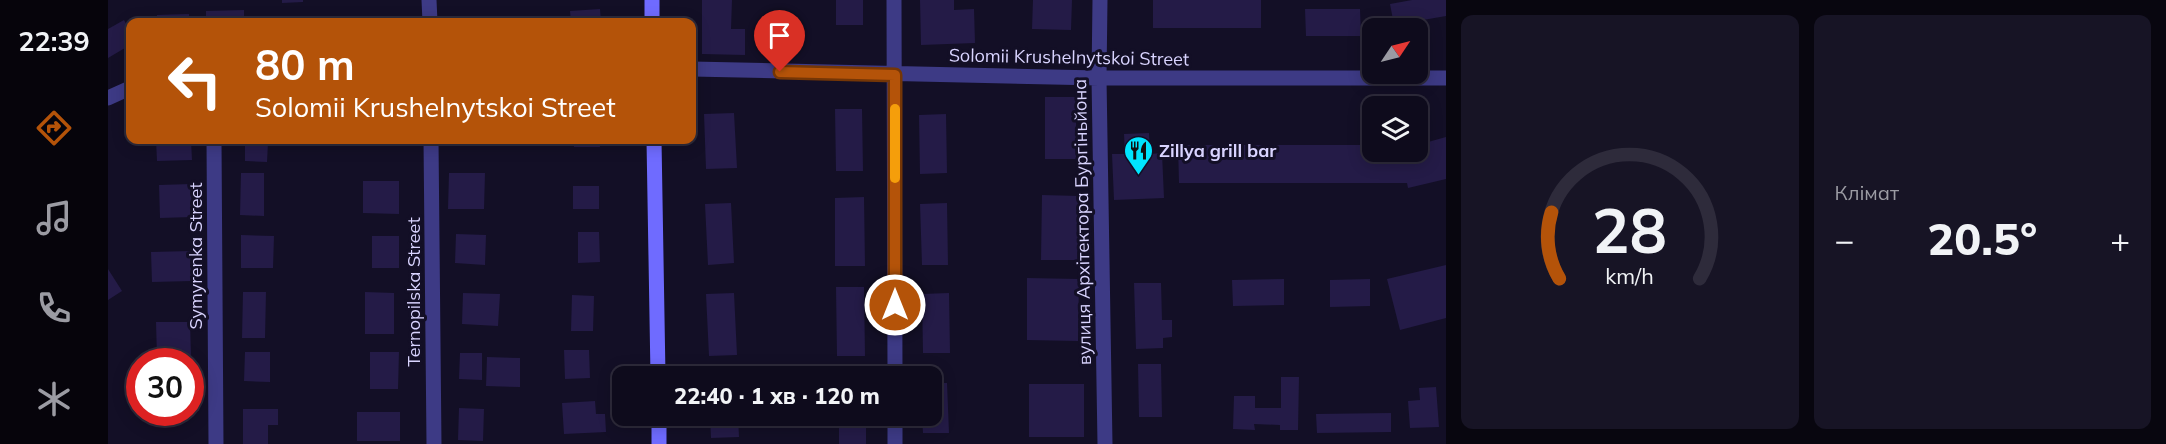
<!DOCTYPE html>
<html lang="uk">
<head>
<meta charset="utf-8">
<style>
	body { margin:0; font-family:Mulish,sans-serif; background:#171425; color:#f1f3f6; height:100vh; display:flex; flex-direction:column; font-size:22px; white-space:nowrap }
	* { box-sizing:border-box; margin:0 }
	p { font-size:20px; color:#9b9ba3 }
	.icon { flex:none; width:33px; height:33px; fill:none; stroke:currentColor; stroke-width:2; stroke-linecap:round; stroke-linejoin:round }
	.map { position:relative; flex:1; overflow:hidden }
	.sheet { display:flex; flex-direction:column; gap:15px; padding:15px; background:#08060f; width:720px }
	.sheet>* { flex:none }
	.banner { position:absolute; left:18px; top:18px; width:570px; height:126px; border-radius:12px; box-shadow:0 3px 15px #0003,0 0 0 2px #2e2b3b; background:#b45309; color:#fff; overflow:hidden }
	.needle { width:39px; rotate:55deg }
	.buttons { position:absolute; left:1254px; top:18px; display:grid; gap:12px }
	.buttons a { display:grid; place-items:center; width:66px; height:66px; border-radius:12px; background:#0e0b1c; box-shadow:0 3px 15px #0003,0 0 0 2px #2e2b3b; font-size:30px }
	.speed { position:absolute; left:18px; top:348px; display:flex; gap:12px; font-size:30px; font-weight:700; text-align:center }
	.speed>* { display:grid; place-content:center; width:78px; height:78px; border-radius:50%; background:#0e0b1c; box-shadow:0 3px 15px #0003,0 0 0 2px #2e2b3b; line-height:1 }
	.speed .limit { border:9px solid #d22; background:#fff; color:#111 }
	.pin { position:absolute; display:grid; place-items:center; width:51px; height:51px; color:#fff; margin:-62px -26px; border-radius:50% 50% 50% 0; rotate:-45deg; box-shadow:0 0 6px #0007 }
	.pin .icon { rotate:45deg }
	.me { position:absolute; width:66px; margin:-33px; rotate:0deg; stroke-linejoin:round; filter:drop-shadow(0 0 4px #0008) }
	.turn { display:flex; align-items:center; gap:21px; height:126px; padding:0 30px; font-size:27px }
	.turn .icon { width:78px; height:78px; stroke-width:2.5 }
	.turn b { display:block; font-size:42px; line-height:51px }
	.big { font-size:45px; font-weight:800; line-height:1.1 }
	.sheet .card { flex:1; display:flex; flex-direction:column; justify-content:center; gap:9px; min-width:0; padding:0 21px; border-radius:12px; background:#171425 }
	.sheet .dial { align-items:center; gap:0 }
	.dial svg { height:156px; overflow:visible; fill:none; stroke:#2e2b3b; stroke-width:7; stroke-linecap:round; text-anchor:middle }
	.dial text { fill:#f1f3f6; stroke:none }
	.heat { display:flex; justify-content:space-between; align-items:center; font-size:33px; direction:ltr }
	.sheet .tiles { flex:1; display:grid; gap:15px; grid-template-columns:repeat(2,1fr) }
	.trip { position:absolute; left:504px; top:366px; width:330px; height:60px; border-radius:12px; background:#0e0b1c; box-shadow:0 3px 15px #0003,0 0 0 2px #2e2b3b; font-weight:800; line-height:60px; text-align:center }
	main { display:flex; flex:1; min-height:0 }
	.menu { display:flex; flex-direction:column; width:108px; justify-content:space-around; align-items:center; background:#06040b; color:#9b9ba3 }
	.menu .icon { width:42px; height:42px }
	.menu .selected { color:#b45309 }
	.menu b { font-size:27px; color:#f1f3f6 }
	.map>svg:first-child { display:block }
	.building { fill:#241b47 }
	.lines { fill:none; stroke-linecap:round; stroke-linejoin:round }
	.minor { stroke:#3d3a85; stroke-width:15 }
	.secondary { stroke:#6f6bff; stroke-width:15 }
	.route-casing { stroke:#753606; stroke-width:15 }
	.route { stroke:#b45309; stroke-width:10 }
	.slow { stroke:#f59e0b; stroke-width:10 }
	.labels { text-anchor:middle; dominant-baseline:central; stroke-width:6; stroke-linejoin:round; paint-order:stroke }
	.street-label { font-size:18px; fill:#d9d4ff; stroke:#130f26 }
	.poi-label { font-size:18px; font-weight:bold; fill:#d9d4ff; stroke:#130f26; text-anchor:start }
</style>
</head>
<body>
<main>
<nav class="menu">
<b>22:39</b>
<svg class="icon selected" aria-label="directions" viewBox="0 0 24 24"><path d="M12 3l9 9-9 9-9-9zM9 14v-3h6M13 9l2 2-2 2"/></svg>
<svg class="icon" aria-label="music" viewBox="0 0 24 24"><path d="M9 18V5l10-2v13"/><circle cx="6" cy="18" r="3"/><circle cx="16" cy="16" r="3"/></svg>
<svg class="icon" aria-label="phone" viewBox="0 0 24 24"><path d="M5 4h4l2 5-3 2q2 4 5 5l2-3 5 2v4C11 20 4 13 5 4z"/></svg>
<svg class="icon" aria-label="climate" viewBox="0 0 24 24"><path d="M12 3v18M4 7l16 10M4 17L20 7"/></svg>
</nav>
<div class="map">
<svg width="1338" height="444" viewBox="0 0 1338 444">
	<rect width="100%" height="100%" fill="#130f26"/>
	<path class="building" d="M174 0H195V2L174 3Z
		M594 0H624L623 29H637V55L594 54Z
		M728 0H755V25H728Z
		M812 0H846V10L866 9 867 43 813 45Z
		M925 0H964L963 30 924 29Z
		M1045 0H1153V28H1045Z
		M1304 0H1338V16L1286 25 1282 4Z
		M492 9 493 22H463L462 11Z
		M1197 9H1252L1253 36H1198Z
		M136 10V22H98V11Z
		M81 14V22H49V15Z
		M286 18V22H250L249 20Z
		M16 20 22 31V45L0 58V29Z
		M937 97H968V159H937Z
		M727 109H754L755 171H728Z
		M626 113 629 168 598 169 596 114Z
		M838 114 839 173 812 174 811 115Z
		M1041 133 1042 154 1054 153 1056 198 1006 200 1004 154H1017L1016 134Z
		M1319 136 1320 142 1338 137V179L1300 188 1299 183H1071L1070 145H1264V152H1310V139Z
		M48 140H83L84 160 49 161Z
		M137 140H175V143H160L159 162 137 161Z
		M466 140H491L492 147H466Z
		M133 173H156V216L132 215Z
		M341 173H377L376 209H340Z
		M255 181H291V214L255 213Z
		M83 184 84 217 52 218 51 185Z
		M465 186H491V209H465Z
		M934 195 971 196V260H933Z
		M756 197 757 266H727V198Z
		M623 203 626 263 600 265 597 204Z
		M839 203 840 265H814L812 204Z
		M470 232H491L492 262 470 263Z
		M348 234 378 235 377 265 347 263Z
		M133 235 166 236 165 268H133Z
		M264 236H291V268H264Z
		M83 251 84 281 44 282 43 252Z
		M1338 265V318L1292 330 1279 279Z
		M0 269 14 291 0 300Z
		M919 278 971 279 970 341 919 340Z
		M1176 279V305L1125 306 1124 280Z
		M1262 279V306L1222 307V280Z
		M1026 283H1053L1054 320H1064V337L1055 338V348L1028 349Z
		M728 287H756L757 356H729Z
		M135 292H158L157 338H134Z
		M257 292 286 293V334H257Z
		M355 293 392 294 390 326 354 324Z
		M626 293 629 355 601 356 598 294Z
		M841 293 842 353H815L814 294Z
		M464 295 486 296 485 331H463Z
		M48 322H82L83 356 49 357Z
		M456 350H481L482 378 457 379Z
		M137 352H162V382L136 381Z
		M262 352H291L290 389H262Z
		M352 353H374V380L351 379Z
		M379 357 412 358V387L378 386Z
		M1030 364H1053L1054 417H1031Z
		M1173 377H1191L1190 430H1172V425L1146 424 1147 430 1125 429 1126 396H1147V408H1173Z
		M82 378H90L91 411H82Z
		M824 383H839L841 433H815L814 416H824Z
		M921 384H976V437H921Z
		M1328 387 1331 427 1302 428 1300 401 1312 400 1311 388Z
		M487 401 488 414H497L498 432 456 434 454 403Z
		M351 408 376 409 375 441 350 440Z
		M135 409H170V425H160V444H135Z
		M249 412H292V441H249Z
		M1283 413V432L1209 433 1208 414Z
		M602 416H630L631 437 603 438Z
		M731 416H758V444H731Z"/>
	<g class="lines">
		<path class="minor" d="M321 0 322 22
			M786 0 787 376
			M992 0 991 78 997 444
			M584 69 991 78H1338
			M0 98 22 88
			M106 140 108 444
			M323 140 326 444
			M787 416V444"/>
		<path class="secondary" d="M544 0V22
			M546 140 550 376
			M551 416V444"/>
	</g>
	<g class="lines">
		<defs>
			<path id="route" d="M672 72 787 75V305"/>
		</defs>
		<use href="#route" class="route-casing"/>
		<use href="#route" class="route"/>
		<path class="slow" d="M787 109V178"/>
	</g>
	<defs>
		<symbol id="restaurant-pin" viewBox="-11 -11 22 30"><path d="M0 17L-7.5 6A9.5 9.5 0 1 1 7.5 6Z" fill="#00e5ff" stroke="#130f26"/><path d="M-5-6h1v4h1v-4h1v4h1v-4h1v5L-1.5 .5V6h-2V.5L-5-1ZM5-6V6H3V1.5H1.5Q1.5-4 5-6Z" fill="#111"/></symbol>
	</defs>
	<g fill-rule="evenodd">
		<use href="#restaurant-pin" x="1014" y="134" width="33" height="45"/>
	</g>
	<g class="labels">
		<g class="street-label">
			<text transform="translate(961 57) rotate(1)">Solomii Krushelnytskoi Street</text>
			<text transform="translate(974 222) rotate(-91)">вулиця Архітектора Бургіньйона</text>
			<text transform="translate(87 256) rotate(-90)">Symyrenka Street</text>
			<text transform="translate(305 292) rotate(-90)">Ternopilska Street</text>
		</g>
		<g class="poi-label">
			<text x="1051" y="150">Zillya grill bar</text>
		</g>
	</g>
</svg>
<div class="buttons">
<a><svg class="needle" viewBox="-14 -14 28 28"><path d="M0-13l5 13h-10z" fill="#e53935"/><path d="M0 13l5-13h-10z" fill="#9b9ba3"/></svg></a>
<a><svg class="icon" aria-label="layers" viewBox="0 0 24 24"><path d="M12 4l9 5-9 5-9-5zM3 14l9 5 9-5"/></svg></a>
</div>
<div class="speed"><div class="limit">30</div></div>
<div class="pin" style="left:672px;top:72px;background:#d93025"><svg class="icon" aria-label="arrive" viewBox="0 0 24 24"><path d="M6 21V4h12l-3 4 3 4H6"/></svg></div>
<svg class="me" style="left:787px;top:305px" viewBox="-20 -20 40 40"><circle r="17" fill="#b45309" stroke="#fff" stroke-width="3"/><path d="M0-11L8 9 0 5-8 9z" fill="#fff"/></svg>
<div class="trip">22:40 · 1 хв · 120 m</div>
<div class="banner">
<div class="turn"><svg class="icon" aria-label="left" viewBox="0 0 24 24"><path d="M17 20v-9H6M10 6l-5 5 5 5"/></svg><div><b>80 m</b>Solomii Krushelnytskoi Street</div></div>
</div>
</div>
<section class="sheet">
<div class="tiles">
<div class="card dial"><svg viewBox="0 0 100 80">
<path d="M14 69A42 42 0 1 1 86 69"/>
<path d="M14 69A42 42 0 0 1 10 35" stroke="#b45309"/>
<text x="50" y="56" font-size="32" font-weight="700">28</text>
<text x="50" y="72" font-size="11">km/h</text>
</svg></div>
<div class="card"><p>Клімат</p>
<div class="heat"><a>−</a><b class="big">20.5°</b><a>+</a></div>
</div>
</div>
</section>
</main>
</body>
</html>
